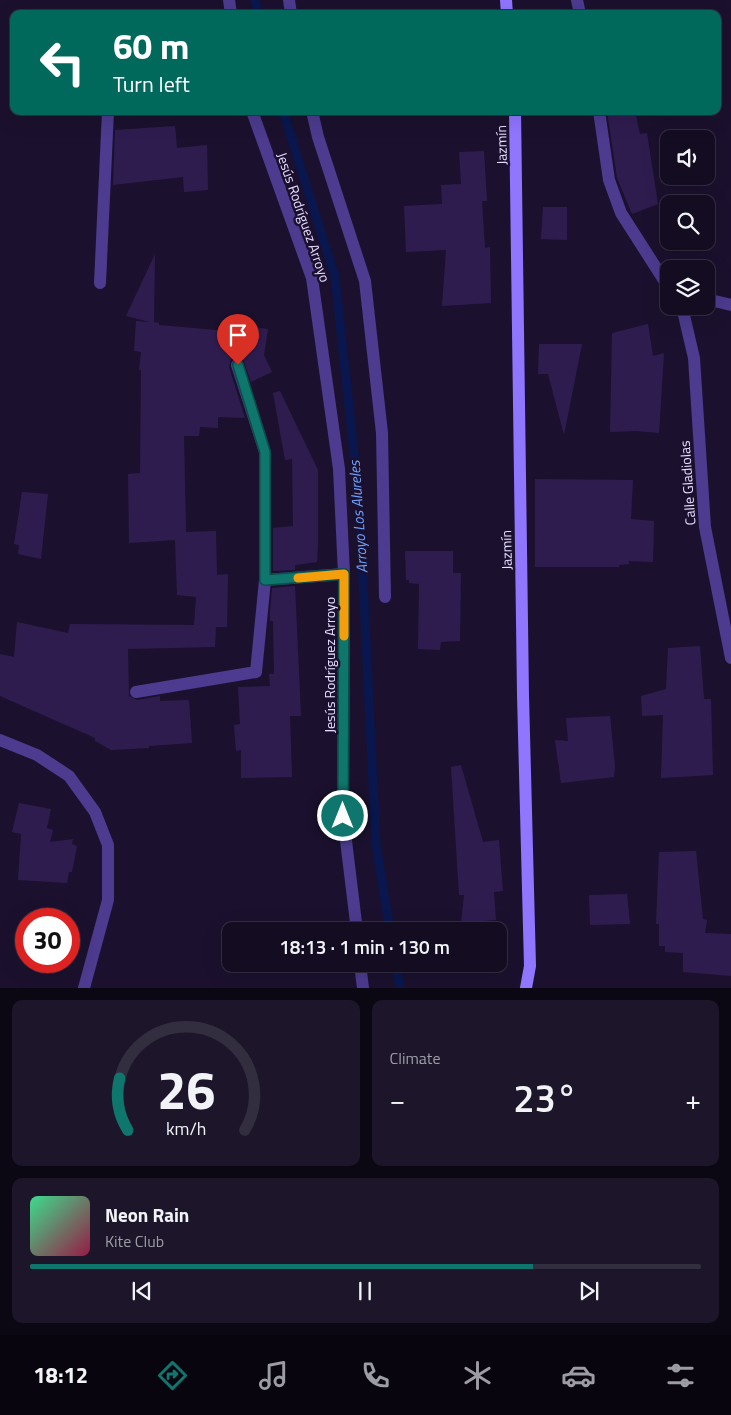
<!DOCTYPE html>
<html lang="en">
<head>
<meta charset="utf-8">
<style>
	body { margin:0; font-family:"Titillium Web",sans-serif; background:#1d162a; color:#f1f3f6; height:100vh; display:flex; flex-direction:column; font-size:19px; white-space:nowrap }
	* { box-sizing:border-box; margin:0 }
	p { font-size:16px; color:#9d9ca5 }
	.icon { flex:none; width:28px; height:28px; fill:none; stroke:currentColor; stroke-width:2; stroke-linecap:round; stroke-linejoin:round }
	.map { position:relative; height:988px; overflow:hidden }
	.drawer { display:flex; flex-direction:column; gap:12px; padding:12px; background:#0b0713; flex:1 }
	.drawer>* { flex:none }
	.top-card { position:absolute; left:10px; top:10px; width:711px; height:105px; border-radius:10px; box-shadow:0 5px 20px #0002,0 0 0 1px #332d40; background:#00695c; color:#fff; overflow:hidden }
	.controls { position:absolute; left:660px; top:130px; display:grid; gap:10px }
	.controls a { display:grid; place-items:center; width:55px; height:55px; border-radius:10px; background:#140d22; box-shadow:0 5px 20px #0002,0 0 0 1px #332d40; font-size:25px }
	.speed { position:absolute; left:15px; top:908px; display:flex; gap:10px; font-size:25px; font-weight:700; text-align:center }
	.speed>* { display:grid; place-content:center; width:65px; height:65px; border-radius:50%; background:#140d22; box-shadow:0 5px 20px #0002,0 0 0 1px #332d40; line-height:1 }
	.speed .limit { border:8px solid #d22; background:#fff; color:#111 }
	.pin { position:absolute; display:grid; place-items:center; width:42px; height:42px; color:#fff; margin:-51px -21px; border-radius:50% 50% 50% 0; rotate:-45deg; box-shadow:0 0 5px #0007 }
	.pin .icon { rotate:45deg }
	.me { position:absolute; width:55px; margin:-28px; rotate:0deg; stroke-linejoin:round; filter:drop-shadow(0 0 4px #0008) }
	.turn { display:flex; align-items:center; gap:18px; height:105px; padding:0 20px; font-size:22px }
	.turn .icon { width:65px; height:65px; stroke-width:2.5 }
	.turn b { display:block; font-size:35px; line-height:42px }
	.big { font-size:38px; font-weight:600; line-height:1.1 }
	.drawer .widget { flex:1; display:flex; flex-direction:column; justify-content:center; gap:8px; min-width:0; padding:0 18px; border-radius:10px; background:#1d162a }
	.drawer .dial { align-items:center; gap:0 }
	.dial svg { height:130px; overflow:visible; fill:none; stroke:#332d40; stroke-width:7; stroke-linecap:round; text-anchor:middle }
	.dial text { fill:#f1f3f6; stroke:none }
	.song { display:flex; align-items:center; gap:15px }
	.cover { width:60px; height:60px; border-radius:8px; background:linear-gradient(135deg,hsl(150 70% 55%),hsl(340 70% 35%)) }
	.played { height:5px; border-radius:2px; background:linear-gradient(90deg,#0f766e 75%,#332d40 75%) }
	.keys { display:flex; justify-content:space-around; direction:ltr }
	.heat { display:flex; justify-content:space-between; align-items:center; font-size:28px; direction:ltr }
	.drawer .tiles { flex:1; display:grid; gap:12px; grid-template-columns:1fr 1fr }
	.widget:last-child { grid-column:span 2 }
	.trip { position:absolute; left:222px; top:922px; width:285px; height:50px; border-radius:10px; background:#140d22; box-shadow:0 5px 20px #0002,0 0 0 1px #332d40; font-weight:600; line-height:50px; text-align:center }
	.dock { display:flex; height:80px; justify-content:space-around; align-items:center; background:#08050e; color:#9d9ca5 }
	.dock .icon { width:35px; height:35px }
	.dock .on { color:#0f766e }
	.dock b { font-size:22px; color:#f1f3f6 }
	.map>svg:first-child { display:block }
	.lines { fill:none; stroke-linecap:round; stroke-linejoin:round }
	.stream { stroke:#09174e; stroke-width:9 }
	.building { fill:#2f1c4f }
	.street { stroke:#4c3b8e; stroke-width:12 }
	.secondary { stroke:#9075ff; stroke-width:12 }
	.route-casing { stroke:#0a4d48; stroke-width:12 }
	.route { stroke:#0f766e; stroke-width:9 }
	.slow { stroke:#f59e0b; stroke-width:9 }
	.labels { text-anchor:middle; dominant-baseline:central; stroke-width:5; stroke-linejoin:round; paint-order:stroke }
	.street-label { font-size:14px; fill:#e7deff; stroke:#1b112e }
	.water-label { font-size:15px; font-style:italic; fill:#6ca1ff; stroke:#1b112e }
</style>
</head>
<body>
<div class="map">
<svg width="731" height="988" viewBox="0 0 731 988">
	<rect width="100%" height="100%" fill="#1b112e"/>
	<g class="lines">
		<path class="stream" d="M255 0 258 14
			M283 111 335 277 359 500 376 844 390 931
			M396 964 400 988"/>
	</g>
	<path class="building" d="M607 111H635L640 134 647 133 658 204 632 214 617 178Z
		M175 126 177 148 207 145 208 190 184 192 183 177 113 185 115 130Z
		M484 151 487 201H482L485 248 490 247 491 303 442 306 446 250 406 252 404 206 442 204 441 185 461 184 459 152Z
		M543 207H567V240L541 239Z
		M155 254 154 322 159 323V325L227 331 228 324 268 329 264 355 272 372 251 382 243 359 238 357 231 359 229 367 245 418 218 417V428L200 427 199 436H184L186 532 216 531 217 575 228 574 227 627H216L215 647 128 649 129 696 137 700 160 696V701L189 700 192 743 149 746V748L111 750 95 741V738L0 696V654L14 657 17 622 68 633 70 624 194 625 196 597 177 595 175 540 129 543 128 474 140 473 141 370H139L141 352 134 351 136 321 150 322 126 316Z
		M648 324 653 356 664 353 659 433 636 431 610 432 612 333Z
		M539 344H582L564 435 548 374H538Z
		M280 391 318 470V543L317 562 295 565V570L273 571V528L293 526 292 459 285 460 273 393Z
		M535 479 633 480 631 519 654 521 653 562 629 561V564L619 565V567H535Z
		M22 492 48 494 41 559 18 554 19 545 14 544Z
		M405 551H453V573H461L460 641 441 642 440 650 418 649 419 584 409 583V580H406Z
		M295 586 301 716H290L292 777 241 778V750L236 751 234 725 240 724 238 687 270 686 269 674H274L273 621H270V613L272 588Z
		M700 646 704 699H711L713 775 661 778 663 715 642 716 641 696 666 689 668 648Z
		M610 716 615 766 614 777 561 783 555 740 568 741 566 718Z
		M461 765 483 842 499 840 503 891 494 892 496 920 461 923 464 895H459L451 767Z
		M19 803 51 809 47 828 53 830 50 842 73 839 72 844 77 846 72 872H69L67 883 18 880 21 834 12 832Z
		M696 851 703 919 707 920 705 933 731 934V976L683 972V953L665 952V946H659V924H656L659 852Z
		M627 894 630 924 590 925 589 895Z"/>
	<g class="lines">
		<path class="street" d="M229 0 231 14
			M289 0 291 14
			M577 0 580 14
			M252 111 312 278 339 469 344 574 343 816 357 931
			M312 111 318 137 365 281 382 433 385 597
			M599 111 609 180 621 213 669 288
			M100 283 108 111
			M706 299 731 305
			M680 306 683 311 694 358 705 527 731 658
			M237 365 265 452V580
			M136 692 256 672 265 580 344 574
			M0 740 37 755 69 776 95 812 108 845V900L84 988
			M360 964 363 988"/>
		<path class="secondary" d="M506 0 507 14
			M515 111 523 695 530 966 526 988"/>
	</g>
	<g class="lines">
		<defs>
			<path id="route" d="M238 365 265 452V580L344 574 343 816"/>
		</defs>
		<use href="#route" class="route-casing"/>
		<use href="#route" class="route"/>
		<path class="slow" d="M298 578 344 574V636"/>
	</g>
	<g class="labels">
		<g class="street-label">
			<text transform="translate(501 145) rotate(-91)">Jazmín</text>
			<text transform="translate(304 217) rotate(71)">Jesús Rodríguez Arroyo</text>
			<text transform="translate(687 483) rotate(-94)">Calle Gladiolas</text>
			<text transform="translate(506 550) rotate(-91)">Jazmín</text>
			<text transform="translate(329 665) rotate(-90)">Jesús Rodríguez Arroyo</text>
		</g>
		<g class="water-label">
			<text transform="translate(358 517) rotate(-94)">Arroyo Los Alureles</text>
		</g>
	</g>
</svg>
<div class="controls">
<a><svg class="icon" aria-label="sound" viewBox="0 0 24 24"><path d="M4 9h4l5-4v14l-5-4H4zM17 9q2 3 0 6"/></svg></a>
<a><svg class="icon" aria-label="search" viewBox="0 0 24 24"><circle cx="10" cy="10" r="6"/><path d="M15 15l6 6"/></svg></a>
<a><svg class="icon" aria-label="layers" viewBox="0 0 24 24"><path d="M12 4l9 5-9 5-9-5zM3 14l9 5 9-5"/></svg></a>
</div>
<div class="speed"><div class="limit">30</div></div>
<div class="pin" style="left:238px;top:365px;background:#d93025"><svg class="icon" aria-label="arrive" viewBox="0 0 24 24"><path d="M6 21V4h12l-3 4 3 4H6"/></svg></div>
<svg class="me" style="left:343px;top:816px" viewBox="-20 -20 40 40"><circle r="17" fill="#0f766e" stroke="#fff" stroke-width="3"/><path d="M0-11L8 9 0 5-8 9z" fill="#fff"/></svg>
<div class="trip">18:13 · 1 min · 130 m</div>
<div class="top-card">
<div class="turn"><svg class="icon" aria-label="left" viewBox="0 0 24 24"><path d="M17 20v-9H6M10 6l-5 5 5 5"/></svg><div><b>60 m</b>Turn left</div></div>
</div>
</div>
<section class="drawer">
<div class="tiles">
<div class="widget dial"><svg viewBox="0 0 100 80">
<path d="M14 69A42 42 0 1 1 86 69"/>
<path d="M14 69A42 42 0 0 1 9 37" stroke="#0f766e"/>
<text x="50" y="56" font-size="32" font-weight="700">26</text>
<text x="50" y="72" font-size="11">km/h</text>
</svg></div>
<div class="widget"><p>Climate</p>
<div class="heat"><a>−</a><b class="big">23°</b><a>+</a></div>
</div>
<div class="widget">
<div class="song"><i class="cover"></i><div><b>Neon Rain</b><p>Kite Club</p></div></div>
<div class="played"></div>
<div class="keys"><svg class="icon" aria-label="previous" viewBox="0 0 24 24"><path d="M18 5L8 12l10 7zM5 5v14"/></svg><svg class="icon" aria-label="pause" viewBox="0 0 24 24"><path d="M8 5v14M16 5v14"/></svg><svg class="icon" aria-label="next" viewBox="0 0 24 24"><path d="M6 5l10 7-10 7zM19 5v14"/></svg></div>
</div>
</div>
</section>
<nav class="dock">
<b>18:12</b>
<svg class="icon on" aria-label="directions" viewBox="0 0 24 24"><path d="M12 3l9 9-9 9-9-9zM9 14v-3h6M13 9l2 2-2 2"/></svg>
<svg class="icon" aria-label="music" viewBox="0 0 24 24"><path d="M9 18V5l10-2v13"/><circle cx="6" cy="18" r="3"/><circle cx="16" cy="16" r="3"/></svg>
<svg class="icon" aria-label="phone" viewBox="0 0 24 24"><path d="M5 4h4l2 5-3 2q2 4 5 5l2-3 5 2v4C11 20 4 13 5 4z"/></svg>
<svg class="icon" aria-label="climate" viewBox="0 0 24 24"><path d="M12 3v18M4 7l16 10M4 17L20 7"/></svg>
<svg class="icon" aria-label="car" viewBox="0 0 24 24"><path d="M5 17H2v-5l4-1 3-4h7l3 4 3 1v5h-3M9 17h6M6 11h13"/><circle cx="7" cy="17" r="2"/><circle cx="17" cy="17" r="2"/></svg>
<svg class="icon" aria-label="filters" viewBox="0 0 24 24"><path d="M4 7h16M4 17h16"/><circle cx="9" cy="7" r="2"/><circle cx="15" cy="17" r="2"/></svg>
</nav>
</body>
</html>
